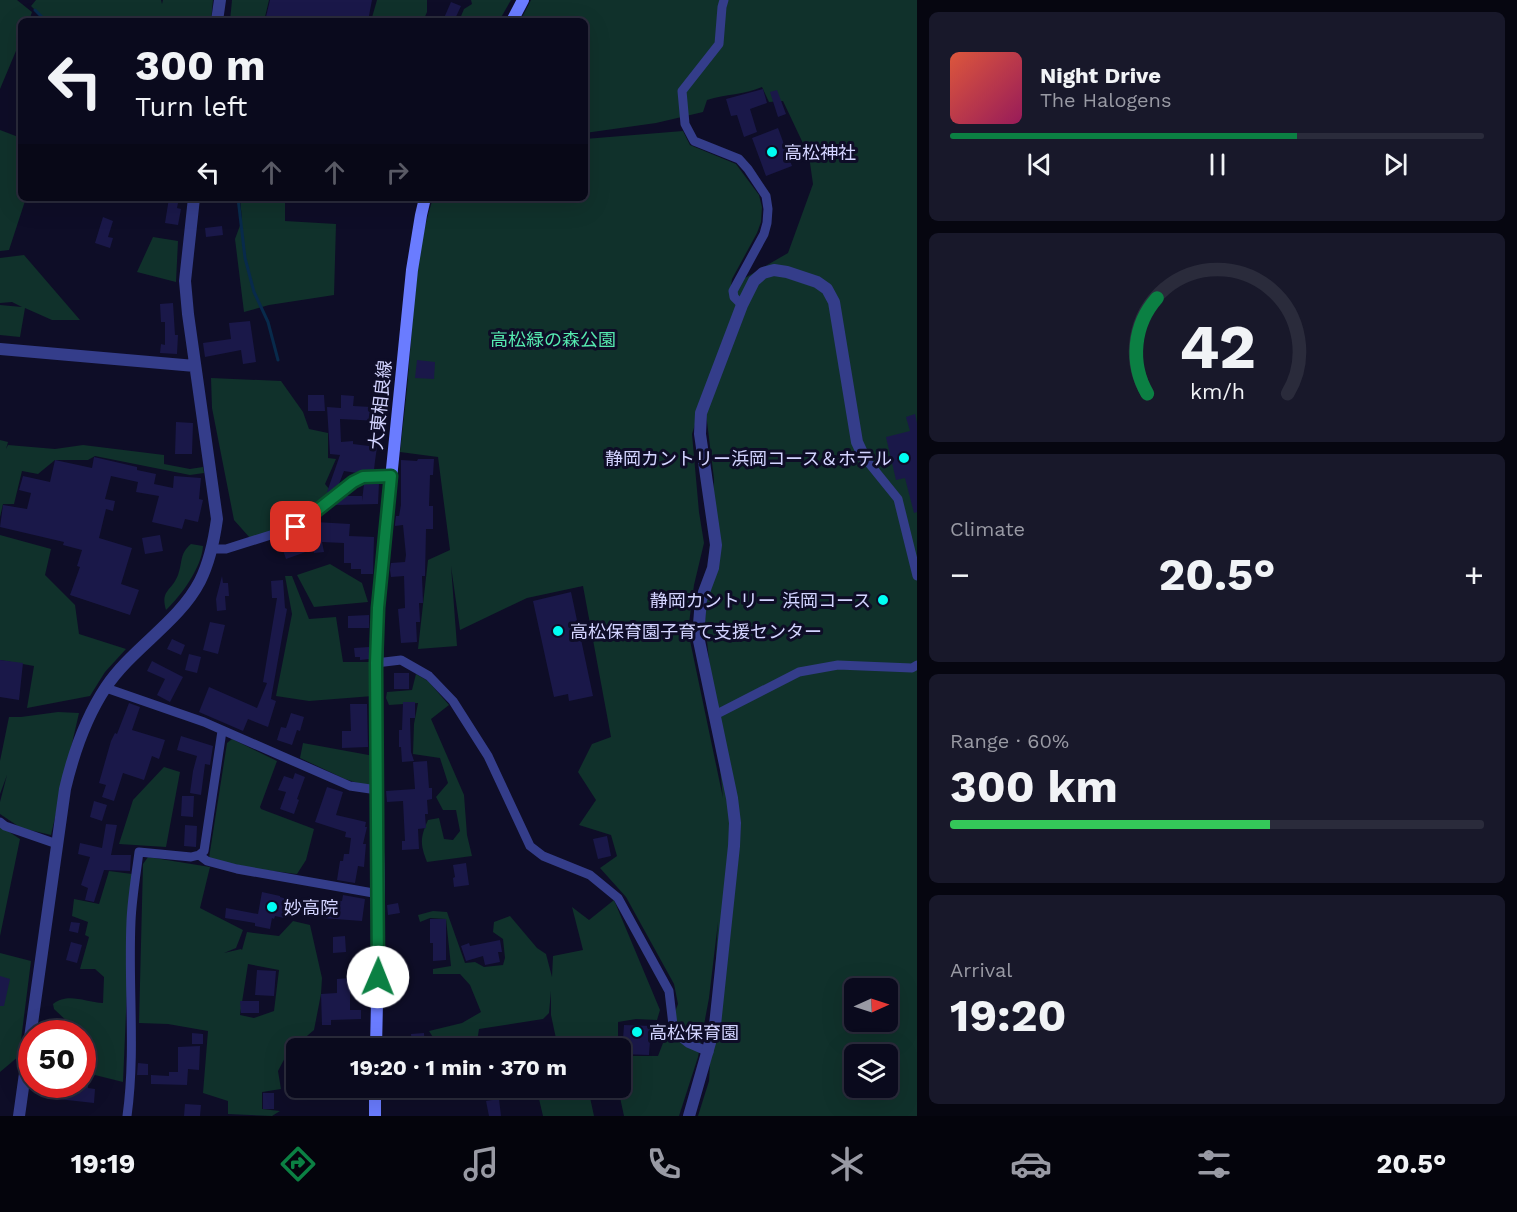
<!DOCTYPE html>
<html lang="en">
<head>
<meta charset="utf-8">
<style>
	body { margin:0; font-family:"Work Sans","Noto Sans JP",sans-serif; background:#18182a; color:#f1f3f6; height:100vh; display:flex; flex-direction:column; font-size:22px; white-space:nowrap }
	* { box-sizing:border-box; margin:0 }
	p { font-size:20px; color:#999aa4 }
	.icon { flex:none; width:33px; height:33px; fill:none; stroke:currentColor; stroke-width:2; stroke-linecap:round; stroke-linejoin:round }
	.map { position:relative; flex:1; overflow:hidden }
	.panel { display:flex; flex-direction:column; gap:12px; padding:12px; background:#060610; width:600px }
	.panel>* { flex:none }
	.guide { position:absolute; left:18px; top:18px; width:570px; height:183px; border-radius:9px; box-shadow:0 6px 24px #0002,0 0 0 2px #2a2b3b; background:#0a0a1d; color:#f1f3f6; overflow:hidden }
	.needle { width:39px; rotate:87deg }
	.buttons { position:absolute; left:844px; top:978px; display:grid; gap:12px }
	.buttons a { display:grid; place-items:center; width:54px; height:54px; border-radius:9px; background:#0a0a1d; box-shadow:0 6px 24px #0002,0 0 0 2px #2a2b3b; font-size:30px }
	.speed { position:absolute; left:18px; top:1020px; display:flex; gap:12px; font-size:30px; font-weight:700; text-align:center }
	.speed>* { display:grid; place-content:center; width:78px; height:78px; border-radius:50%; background:#0a0a1d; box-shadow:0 6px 24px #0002,0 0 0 2px #2a2b3b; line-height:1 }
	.speed .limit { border:9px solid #d22; background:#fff; color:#111 }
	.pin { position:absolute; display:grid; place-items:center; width:51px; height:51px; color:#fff; margin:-26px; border-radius:12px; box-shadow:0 3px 9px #0006 }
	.me { position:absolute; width:66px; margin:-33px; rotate:1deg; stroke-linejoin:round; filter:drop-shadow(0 0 4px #0008) }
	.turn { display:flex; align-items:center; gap:21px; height:126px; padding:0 18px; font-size:27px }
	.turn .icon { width:78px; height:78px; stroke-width:2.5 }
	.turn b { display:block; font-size:42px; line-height:51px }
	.lanes { display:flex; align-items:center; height:57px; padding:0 18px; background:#0003; justify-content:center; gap:30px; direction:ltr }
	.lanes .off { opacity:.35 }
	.big { font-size:45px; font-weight:700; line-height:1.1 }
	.panel .card { flex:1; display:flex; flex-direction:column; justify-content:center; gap:9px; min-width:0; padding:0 21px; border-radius:9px; background:#18182a }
	.panel .dial { align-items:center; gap:0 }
	.dial svg { height:156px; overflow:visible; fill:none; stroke:#2a2b3b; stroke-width:7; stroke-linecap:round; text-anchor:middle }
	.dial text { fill:#f1f3f6; stroke:none }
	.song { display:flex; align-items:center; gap:18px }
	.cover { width:72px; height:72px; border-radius:9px; background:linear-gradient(135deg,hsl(10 70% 55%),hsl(330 70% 35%)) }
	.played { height:6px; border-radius:3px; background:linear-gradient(90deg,#0b8043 65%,#2a2b3b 65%) }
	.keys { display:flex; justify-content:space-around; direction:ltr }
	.heat { display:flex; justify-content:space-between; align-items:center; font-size:33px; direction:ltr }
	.charge { height:9px; border-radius:4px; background:linear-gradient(90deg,#34c759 60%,#2a2b3b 0) }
	.trip { position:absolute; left:286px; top:1038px; width:345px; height:60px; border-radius:9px; background:#0a0a1d; box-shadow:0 6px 24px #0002,0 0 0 2px #2a2b3b; font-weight:700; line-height:60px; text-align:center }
	.menu { display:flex; height:96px; justify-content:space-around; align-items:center; background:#04040c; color:#999aa4 }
	.menu .icon { width:42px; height:42px }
	.menu .current { color:#0b8043 }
	.menu b { font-size:27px; color:#f1f3f6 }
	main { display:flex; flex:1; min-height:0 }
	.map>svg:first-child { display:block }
	.green { fill:#10312b; fill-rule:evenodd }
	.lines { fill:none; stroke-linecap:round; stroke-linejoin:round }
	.stream { stroke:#082a4b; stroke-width:3 }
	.building { fill:#1a1849 }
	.minor { stroke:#343d8a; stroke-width:9 }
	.tertiary { stroke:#343d8a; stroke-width:12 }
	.secondary { stroke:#6a7cff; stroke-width:12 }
	.route-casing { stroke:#07532c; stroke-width:15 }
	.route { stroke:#0b8043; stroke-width:10 }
	.poi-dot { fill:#00fef3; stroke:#0e0d27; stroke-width:2 }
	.labels { text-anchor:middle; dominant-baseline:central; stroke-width:6; stroke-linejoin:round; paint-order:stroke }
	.poi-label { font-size:18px; fill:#d3d4ff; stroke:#0e0d27; text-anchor:start }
	.park-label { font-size:18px; fill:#55e9af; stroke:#0e0d27 }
	.street-label { font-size:18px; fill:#d3d4ff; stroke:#0e0d27 }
</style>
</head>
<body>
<main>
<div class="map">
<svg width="917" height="1116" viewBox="0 0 917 1116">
	<rect width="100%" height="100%" fill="#0e0d27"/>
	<path class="green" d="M0 0H17L32 12 29 21H21V39L0 89Z
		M36 0H161L162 4 163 0H213L211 21H46L31 6Z
		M232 0H269L264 21H230Z
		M377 0H427V12L423 21H371Z
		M471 0H511L499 21H459L464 9 472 4Z
		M531 0H917V1116H698L709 1081 718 922 709 998 698 1057 679 1116H624L618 1088H621V1056H658L678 1004 674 984 626 897 600 868 617 856 611 835 579 825 596 800 578 772 592 744 611 737 583 586 527 598 460 630 451 566 457 646 418 649 428 560 450 550 438 457 400 452C403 423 407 394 409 365 414 309 415 253 433 198H585V139L683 131 690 145 736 164 759 195 762 207 761 222 757 233 732 279 731 286 788 253 813 184 809 156 783 101 769 102 762 87C744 95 726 94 707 100L703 112 656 123 585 133V21H520ZM704 397 714 479 705 621 723 798 688 631 694 585 704 543 699 512 692 434ZM855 988H888V1022H855ZM855 1054H888V1088H855Z
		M0 130 21 138V198H26L9 250 0 251Z
		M240 198H285V221L336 224 334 295 269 305 244 312 235 239 242 220Z
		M153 237 178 241 176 282 137 272Z
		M24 255 80 320H52L25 308 20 337 0 335V305L22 307 12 302 0 303V258Z
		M211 378 281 381 303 412 309 429 328 433V458L336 459 325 484 334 495C308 512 281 532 250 538L234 520 212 408Z
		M0 440 8 442 6 449 8 445 55 449 83 445 164 455V464L190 469 203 467 204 473 190 475 95 456 88 460H55L38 474 22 471 14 504H3L0 517Z
		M0 535 51 549 45 575 75 605 79 634 126 649 105 672 90 696 27 708 34 666 0 660Z
		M191 544 203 546C202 567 181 596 166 610 160 590 172 591 178 575 183 562 179 554 191 544Z
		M330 564 362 583 368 602 314 607 297 575Z
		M285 576H292L309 619 336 617 343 662H371L373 696 309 701 276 696 292 614Z
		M416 674 428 681 449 705 431 719 464 795 467 835 472 856 427 862C420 844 420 838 428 820L439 818 444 839 453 840 460 831 456 810H443L436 797 448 783 440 758 413 754 414 724 418 703 389 705 386 698 387 692 412 690Z
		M58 712 79 713 51 835 21 828 0 814V802L7 775 0 794V761L9 717H21Z
		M232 739 277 761 260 807 261 809 314 829 306 860 297 874 248 868 209 858 227 743Z
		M303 743 374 756 373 788 345 779 300 758Z
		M164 767 180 772 166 847 119 844 133 800Z
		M0 826 20 839 0 936Z
		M148 857 210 867 200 908 243 930 236 948 224 953 241 949 242 950 247 932 279 936 293 921 310 925 322 978 321 994 314 1030 288 1052 278 1071 281 1089 262 1092V1109L280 1111 272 1116 228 1114V1101L203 1093 208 1031 168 1024 139 1023 143 864ZM248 964 279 970 274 1011 254 1018 240 1015Z
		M109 871 132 874 123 1082 83 1072 82 1034 79 1033 80 1026 70 1024 54 1009 53 1004C68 992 85 1002 103 1003L104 977 95 969H80L89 937 85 935 88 922 72 916 74 899 99 904Z
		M614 900 660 1010 657 1020 636 1019 618 1022V1048H558L551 1015V991L549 1013 543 1019 479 1029 476 1048H440L429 1031 462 1023 481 1012 470 985 460 974H433V969L451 966 446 919 430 918 420 922 418 915 433 911 447 912 465 963 475 962 484 967 503 965 505 958 503 939 493 932 494 922 510 916 537 948 546 954 552 977 553 956 583 950 572 907 589 920Z
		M0 953 31 961 19 1056 0 1072Z
		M539 1088H588L594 1116H543L539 1099Z"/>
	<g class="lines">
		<path class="stream" d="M35 10 46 21
			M238 198 245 258 254 292 268 322 278 360"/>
	</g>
	<path class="building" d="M270 0H372L368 21H339L316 16 315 21H265Z
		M451 2 461 6 454 21 444 18Z
		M763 89 767 103 750 109 757 132 744 137 737 115 731 116 726 99Z
		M777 90 786 114 778 117 770 92Z
		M778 128 792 166 766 176 752 138Z
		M169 198H179L177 208 181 209 178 225 165 223Z
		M103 217 113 221 108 237 113 238 110 248 95 243Z
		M222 226 223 235 206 237 205 228Z
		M173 303 175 335H178L177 354 160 353 161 344 165 345V322H161L160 304Z
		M250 321 256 362 243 364 241 350 205 357 203 343 231 339 229 323Z
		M417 360 435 362 434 379 415 378Z
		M308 395H324L325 411H308Z
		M341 395 354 396 353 406 371 407V396H380V421L340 419 341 442 353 441V444L377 447 375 461 374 470 357 473 344 471 339 484 328 493 327 492 340 455 330 454 327 407 341 408Z
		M915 414 917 423V512L914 513 905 478 896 480 886 437 910 431 906 417Z
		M176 422 193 423 192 454H175Z
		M94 457 137 467V470L156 474 154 484 173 488 174 476 201 478 199 499 203 500 198 522 185 519 182 529 152 522 159 496 136 492 138 482 111 476 105 499 115 501 113 511 106 509 99 538 132 548 121 584 139 590 130 615 70 595 80 567 77 566 82 550 63 545 64 542 0 527 3 505 27 509 31 493 19 490 23 476 50 482 55 460 92 468Z
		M418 459H434L433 475H430L429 506H433V529H426L425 576H422L423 603H419L420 622H416L417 642 401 643 398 609 405 608 404 576 391 577 390 570 391 563 405 562 406 555 403 525 395 526V524L396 516H399L401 505V460L417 461Z
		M379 483 378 504 335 505 346 496H362V501L364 484Z
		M315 522 350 524 349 536 374 537 373 574H361V569H351V563H344V543L322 542 324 552 314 553V549L286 559 280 541 304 533V530Z
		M160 535 163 551 145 554 142 538Z
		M222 576 223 583H228L229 596H225L226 610 217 611 216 599Z
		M283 580 285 608 287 609 271 699 276 701 268 727 248 719 243 731 199 712 209 687 257 708 267 683 263 682 277 598H272L271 581Z
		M571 592 593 696 569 701 568 694 554 697 533 601Z
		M369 615V628H348V616Z
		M210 622 225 625 218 654 203 650Z
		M172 639 185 645 181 655 167 649Z
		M369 647V659L360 660V657H355L354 648Z
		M189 654 201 657 197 673 185 670Z
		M0 660 23 663 19 700 0 697Z
		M152 661 183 677 170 702 157 695 165 679 147 671Z
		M394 673H409V689H394Z
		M403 702H415V718H410L411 752 414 761 402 762 401 747H399V730H402Z
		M129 703 140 707 132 730 165 740 159 759 152 756 144 780 123 773 114 801 102 797 106 785 99 783 111 741 115 733 117 734Z
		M350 704H367L368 747 342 748V731H351Z
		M291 713 304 717 300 731 297 730 292 745 277 740 281 727 286 728Z
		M181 736 213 746 210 765 205 764 201 795 190 793 193 771 197 756 177 750Z
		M427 761 429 788H432V799L427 800 428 814H425L426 828 418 829 419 849 402 850V841H405L403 801 387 802 386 791 415 789 413 762Z
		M295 773 305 777 297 799 299 800 294 814 280 809 286 792 278 790 284 776 293 779Z
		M327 787 343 792 336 815 366 822 365 827H367L363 844H366L364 867 358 866 355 883 337 880 340 861H343L344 854H349L351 838 345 837 346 832 315 822Z
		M182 796H194L193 817 181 816Z
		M94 801 107 805 102 821 90 817Z
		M106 824 117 825 111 855H131L130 871 104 870 94 902 85 900 88 888 81 885 90 857 78 854 80 843 102 848Z
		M185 825 197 826 196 847 184 846Z
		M607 836 611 856 598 859 593 839Z
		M466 863 469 885 454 887 453 878 455 877 453 865Z
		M262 892 280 896V897L287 899 284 918 275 916 274 919 272 918 270 929 255 926V923L225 918 226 908 258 914Z
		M343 895 365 899 362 921 322 918 324 899 342 901Z
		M398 903 400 913 388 915 387 905Z
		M430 919H446V960L433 961V943H430Z
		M71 922 80 923 78 933 69 931Z
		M345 936 346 952 333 953V937Z
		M500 940 502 952H498L500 962 485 965 483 956 466 961 461 946 469 943 470 946Z
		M71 942 82 945 77 963 66 960Z
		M386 962H401V971H386Z
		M257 970 276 971 274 996 255 995Z
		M0 976 10 979 4 1006H0Z
		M350 978V1010H361V1019L331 1020V1025H322L321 994 337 993V979Z
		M240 1001H259V1013H241Z
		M624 1025 651 1026 649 1055 622 1054Z
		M192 1033 203 1034V1044H192Z
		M424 1033 425 1048H412L411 1034Z
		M200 1046 199 1070 188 1069 187 1085 151 1084V1075L169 1076V1072H178V1047Z
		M138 1063 148 1064V1075H137Z
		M51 1084H88V1088L95 1089 94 1103 49 1098Z
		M320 1088H333L334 1097 320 1098Z
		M263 1093H274V1109H263Z
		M499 1099 501 1116H489L486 1101Z
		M185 1104 201 1105 200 1116H184Z"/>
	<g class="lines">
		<path class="minor" d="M724 0 722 7 719 44 682 91 685 124 694 141 739 159 748 169 766 196 768 209 767 223 764 234 733 291 734 297 742 305
			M864 457 898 499 917 576
			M213 549H226L296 527 353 482 363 477 391 476
			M376 663 401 660 429 676 453 701 488 756 530 846 543 856 590 875 618 898 669 991 673 1025 677 1034 688 1043 709 1052
			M106 688 204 722 350 786 377 790
			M715 715 799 672 838 665 912 668 917 665
			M0 822 5 826 57 844
			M199 855 207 861 237 869 379 894
			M127 1116C136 1051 128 986 131 921 132 898 136 875 139 852L191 857 199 855 204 851 222 731"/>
		<path class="tertiary" d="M217 21 220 0
			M0 349 195 366
			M19 1116 65 789C73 755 86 717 106 687 132 648 179 622 200 581 210 561 214 541 217 519L188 314 185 281 194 198
			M689 1116 715 1025 734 846 735 823 732 798 698 636 701 600 713 568 716 545 700 434 701 413 742 305 754 281 763 273 774 270 787 272 817 282 827 289 834 302 857 442 864 457"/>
		<path class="secondary" d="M512 21 523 0
			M376 1048 379 910 376 732 378 608 412 270 421 215 425 198
			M375 1116V1088"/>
	</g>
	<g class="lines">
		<defs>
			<path id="route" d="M296 527 353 482 363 477 391 476 378 608 376 663 378 977"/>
		</defs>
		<use href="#route" class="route-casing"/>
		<use href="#route" class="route"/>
	</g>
	<g class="poi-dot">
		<circle cx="772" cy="152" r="6"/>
		<circle cx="904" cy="458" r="6"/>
		<circle cx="883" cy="600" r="6"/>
		<circle cx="558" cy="631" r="6"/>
		<circle cx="272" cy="907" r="6"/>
		<circle cx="637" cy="1032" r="6"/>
	</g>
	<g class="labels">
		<g class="poi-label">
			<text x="784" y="152">高松神社</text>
			<text x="892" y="458" text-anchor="end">静岡カントリー浜岡コース＆ホテル</text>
			<text x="871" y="600" text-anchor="end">静岡カントリー 浜岡コース</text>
			<text x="570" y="631">高松保育園子育て支援センター</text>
			<text x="284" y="907">妙高院</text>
			<text x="649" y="1032">高松保育園</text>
		</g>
		<g class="park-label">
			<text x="553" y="339">高松緑の森公園</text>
		</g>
		<g class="street-label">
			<text transform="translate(380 405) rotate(-84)">大東相良線</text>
		</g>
	</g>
</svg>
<div class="buttons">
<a><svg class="needle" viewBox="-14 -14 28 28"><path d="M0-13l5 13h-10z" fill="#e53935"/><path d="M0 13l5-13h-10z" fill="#999aa4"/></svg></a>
<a><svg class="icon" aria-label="layers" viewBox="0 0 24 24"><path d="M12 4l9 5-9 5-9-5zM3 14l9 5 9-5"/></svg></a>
</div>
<div class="speed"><div class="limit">50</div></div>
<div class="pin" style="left:296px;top:527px;background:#d93025"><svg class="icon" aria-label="arrive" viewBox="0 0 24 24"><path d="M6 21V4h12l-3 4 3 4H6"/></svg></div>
<svg class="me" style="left:378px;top:977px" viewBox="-20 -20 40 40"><circle r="19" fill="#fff"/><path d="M0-13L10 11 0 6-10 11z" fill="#0b8043"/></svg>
<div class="trip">19:20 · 1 min · 370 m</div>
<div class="guide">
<div class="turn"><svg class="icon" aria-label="left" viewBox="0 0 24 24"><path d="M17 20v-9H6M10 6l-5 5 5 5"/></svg><div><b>300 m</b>Turn left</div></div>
<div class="lanes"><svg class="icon" aria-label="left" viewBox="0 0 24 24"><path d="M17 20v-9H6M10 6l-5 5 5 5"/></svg><svg class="icon off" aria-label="ahead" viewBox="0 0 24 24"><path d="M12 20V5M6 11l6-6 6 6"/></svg><svg class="icon off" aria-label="ahead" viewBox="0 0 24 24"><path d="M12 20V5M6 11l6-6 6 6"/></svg><svg class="icon off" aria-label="right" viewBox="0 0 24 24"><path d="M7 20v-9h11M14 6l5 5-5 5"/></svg></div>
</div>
</div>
<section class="panel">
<div class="card">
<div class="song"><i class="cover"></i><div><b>Night Drive</b><p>The Halogens</p></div></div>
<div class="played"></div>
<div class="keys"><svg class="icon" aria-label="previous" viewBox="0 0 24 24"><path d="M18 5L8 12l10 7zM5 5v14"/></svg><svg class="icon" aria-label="pause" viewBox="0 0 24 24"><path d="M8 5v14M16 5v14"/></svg><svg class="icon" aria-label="next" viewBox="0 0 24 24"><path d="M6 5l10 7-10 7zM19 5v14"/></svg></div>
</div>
<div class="card dial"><svg viewBox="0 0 100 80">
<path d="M14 69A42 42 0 1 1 86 69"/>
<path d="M14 69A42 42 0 0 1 19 20" stroke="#0b8043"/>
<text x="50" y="56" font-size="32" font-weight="700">42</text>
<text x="50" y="72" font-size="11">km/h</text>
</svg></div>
<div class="card"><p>Climate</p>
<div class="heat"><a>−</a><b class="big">20.5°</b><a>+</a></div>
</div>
<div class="card"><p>Range · 60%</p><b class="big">300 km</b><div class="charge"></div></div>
<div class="card"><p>Arrival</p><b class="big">19:20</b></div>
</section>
</main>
<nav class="menu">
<b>19:19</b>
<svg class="icon current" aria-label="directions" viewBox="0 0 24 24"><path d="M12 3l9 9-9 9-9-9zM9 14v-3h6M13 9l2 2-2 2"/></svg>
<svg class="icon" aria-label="music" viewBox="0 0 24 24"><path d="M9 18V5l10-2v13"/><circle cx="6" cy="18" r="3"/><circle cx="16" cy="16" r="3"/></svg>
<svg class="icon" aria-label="phone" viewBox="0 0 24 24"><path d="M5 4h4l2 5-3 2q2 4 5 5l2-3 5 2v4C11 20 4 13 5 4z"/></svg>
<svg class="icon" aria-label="climate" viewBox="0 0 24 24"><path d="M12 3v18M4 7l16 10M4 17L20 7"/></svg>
<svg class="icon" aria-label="car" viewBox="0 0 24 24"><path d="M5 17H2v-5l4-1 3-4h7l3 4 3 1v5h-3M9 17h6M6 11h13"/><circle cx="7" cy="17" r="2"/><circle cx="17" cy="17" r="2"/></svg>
<svg class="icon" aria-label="filters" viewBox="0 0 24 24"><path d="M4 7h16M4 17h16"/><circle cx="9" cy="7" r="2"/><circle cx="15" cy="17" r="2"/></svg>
<b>20.5°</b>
</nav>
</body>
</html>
